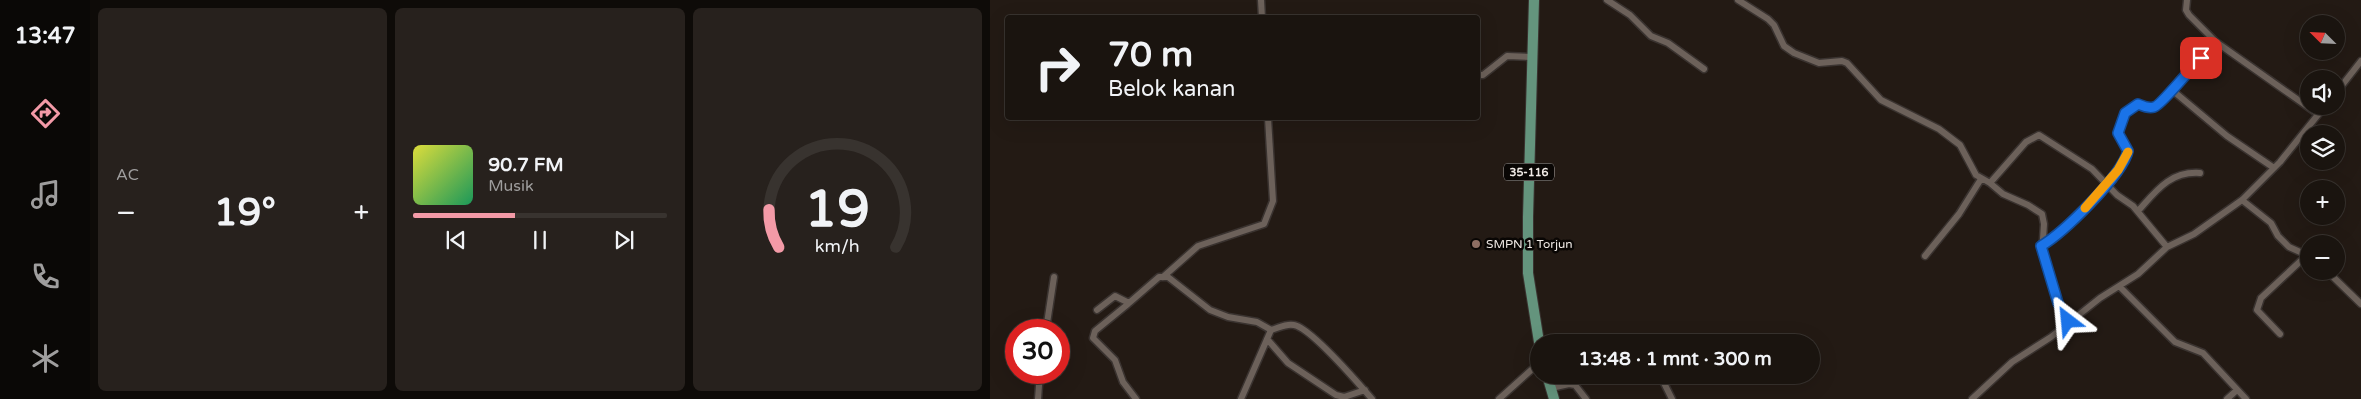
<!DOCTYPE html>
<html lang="id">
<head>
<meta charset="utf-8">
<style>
	body { margin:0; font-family:"Varela Round",sans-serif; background:#27211d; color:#f1f3f6; height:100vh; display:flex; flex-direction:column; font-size:19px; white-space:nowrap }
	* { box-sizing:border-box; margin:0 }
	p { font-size:16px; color:#9f9e9e }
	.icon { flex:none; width:28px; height:28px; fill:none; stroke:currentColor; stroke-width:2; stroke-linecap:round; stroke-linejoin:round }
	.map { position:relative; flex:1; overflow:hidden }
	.drawer { display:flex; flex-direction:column; gap:8px; padding:8px; background:#0e0b08; width:900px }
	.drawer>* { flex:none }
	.banner { position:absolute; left:15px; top:15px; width:475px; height:105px; border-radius:5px; box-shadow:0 5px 20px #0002,0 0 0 1px #38332f; background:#1a140f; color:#f1f3f6; overflow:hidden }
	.needle { width:32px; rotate:294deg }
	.fabs { position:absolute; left:1310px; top:15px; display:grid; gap:10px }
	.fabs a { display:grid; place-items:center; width:45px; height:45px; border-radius:50%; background:#1a140f; box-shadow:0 5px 20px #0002,0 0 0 1px #38332f; font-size:25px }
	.speed { position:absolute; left:15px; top:319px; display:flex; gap:10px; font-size:25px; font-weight:700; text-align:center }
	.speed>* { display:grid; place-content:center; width:65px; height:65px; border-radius:50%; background:#1a140f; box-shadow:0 5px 20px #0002,0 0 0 1px #38332f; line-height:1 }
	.speed .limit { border:8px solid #d22; background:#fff; color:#111 }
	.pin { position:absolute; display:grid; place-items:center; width:42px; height:42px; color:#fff; margin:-21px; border-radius:10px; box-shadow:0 2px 8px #0006 }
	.me { position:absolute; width:55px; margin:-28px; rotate:331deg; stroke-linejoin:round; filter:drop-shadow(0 0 4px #0008) }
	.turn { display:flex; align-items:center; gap:18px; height:105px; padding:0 20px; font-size:22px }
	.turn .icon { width:65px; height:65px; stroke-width:2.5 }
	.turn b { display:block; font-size:35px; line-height:42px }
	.big { font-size:38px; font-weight:700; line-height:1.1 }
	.drawer .tile { flex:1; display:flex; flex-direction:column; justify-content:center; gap:8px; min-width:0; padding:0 18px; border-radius:8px; background:#27211d }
	.drawer .dial { align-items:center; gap:0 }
	.dial svg { height:130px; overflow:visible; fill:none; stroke:#38332f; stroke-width:7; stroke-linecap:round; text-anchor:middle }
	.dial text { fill:#f1f3f6; stroke:none }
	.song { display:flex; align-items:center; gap:15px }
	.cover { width:60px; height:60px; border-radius:8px; background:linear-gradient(135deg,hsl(60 70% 55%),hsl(150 70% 35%)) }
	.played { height:5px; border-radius:2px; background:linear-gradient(90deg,#f39aa7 40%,#38332f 40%) }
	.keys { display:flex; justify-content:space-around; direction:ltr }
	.heat { display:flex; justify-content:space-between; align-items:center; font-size:28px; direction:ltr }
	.drawer .tiles { flex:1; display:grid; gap:8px; grid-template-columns:repeat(3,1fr) }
	.trip { position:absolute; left:540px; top:334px; width:290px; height:50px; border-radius:25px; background:#1a140f; box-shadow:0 5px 20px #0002,0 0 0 1px #38332f; font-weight:700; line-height:50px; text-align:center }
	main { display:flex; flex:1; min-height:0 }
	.tab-bar { display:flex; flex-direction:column; width:90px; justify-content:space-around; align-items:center; background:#0a0806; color:#9f9e9e }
	.tab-bar .icon { width:35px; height:35px }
	.tab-bar .on { color:#f39aa7 }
	.tab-bar b { font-size:22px; color:#f1f3f6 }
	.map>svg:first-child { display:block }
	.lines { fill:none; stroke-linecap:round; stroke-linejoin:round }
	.street-casing { stroke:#3a3330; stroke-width:9 }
	.primary-casing { stroke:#3a3330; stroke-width:12 }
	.street { stroke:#6c615a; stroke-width:6 }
	.primary { stroke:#64947d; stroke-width:10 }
	.route-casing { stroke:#114b97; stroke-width:12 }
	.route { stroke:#1a73e8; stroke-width:9 }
	.slow { stroke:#f59e0b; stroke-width:9 }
	.education-dot { fill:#8d6e63; stroke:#090604; stroke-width:2 }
	.labels { text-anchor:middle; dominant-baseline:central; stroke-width:5; stroke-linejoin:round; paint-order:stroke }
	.shield { fill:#090604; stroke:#aba6a3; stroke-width:1 }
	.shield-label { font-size:11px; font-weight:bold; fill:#f1ebe7 }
	.poi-label { font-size:12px; fill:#f1ebe7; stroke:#090604; text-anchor:start }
</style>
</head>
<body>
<main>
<nav class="tab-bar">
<b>13:47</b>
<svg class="icon on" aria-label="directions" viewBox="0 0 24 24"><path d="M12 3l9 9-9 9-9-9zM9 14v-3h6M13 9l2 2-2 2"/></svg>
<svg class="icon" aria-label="music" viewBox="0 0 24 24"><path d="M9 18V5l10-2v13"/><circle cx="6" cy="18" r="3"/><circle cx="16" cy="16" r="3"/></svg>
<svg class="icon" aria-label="phone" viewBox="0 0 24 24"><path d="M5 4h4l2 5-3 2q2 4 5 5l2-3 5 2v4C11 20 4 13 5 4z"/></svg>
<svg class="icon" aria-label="climate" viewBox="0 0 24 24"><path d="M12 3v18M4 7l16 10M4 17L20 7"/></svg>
</nav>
<section class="drawer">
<div class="tiles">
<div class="tile"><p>AC</p>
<div class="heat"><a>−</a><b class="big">19°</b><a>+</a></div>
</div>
<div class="tile">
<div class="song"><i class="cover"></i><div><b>90.7 FM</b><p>Musik</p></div></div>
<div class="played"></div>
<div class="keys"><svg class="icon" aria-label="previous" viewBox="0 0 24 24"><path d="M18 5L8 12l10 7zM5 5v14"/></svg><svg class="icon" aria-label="pause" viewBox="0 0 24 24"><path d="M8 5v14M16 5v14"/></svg><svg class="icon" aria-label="next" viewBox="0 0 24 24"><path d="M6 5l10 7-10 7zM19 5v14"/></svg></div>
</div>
<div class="tile dial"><svg viewBox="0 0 100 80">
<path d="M14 69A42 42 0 1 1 86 69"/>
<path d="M14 69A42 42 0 0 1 8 46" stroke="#f39aa7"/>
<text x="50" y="56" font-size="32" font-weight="700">19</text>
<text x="50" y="72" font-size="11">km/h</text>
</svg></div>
</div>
</section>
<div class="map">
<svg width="1371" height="399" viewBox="0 0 1371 399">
	<rect width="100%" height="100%" fill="#231a14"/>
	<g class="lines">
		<defs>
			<path id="street" d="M271 0 272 18
				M617 0 640 15 661 36 678 43 714 69
				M748 0 778 19 784 25 794 46 804 53 829 63 852 61 857 63 891 100 949 129 970 145 986 175 1000 183 1013 194 1038 205 1052 214 1054 224 1052 254 1059 269 1068 303 1078 321
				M1197 0 1196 10 1199 15 1226 42
				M488 75H493L517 56 542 57
				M1182 90 1237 136 1284 168
				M1346 93 1371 61
				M1000 183 1036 142 1049 135 1102 169 1127 195 1143 206 1177 247
				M1252 200 1281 223 1288 236 1299 247 1319 256
				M1148 211C1166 191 1180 171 1210 173
				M1051 246C1085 227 1113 191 1135 159L1138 151 1128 133 1135 113 1148 104 1162 108 1170 104 1191 78 1226 42 1328 114
				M935 256 969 214 991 179
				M1337 271 1371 304
				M173 277 208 246 274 224 283 201 278 118
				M1130 287 1185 342 1213 353 1256 399
				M138 304 105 331 103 338 125 360 133 382 146 399
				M107 310 125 296 139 303 169 277H178L220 310 238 317 267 322 281 330C289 328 296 323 304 325 321 328 369 384 382 399
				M56 330 64 277
				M1290 334 1267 310 1271 298 1317 255
				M277 339 298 363 346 395 354 397 375 390
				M670 375 682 399
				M561 388 579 384 585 385 596 399
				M48 399 50 372
				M251 399 281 330
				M509 399 549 363
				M982 399 1022 362 1061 337 1110 298 1148 274 1177 247 1204 234 1252 200 1290 162 1335 106
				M1237 399 1247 390"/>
			<path id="primary" d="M544 0 538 217V273L549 342
				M557 375 564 399"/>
		</defs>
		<use href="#street" class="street-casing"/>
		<use href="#primary" class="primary-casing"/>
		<use href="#street" class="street"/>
		<use href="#primary" class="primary"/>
	</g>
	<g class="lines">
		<defs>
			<path id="route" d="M1078 321 1068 303 1051 246C1073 233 1132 176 1138 151L1128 133 1135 113 1148 104C1153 106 1158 109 1164 107 1170 106 1203 66 1211 58"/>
		</defs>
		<use href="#route" class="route-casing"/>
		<use href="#route" class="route"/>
		<path class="slow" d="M1095 208 1128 170 1138 152"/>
	</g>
	<circle class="education-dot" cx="486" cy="244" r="5"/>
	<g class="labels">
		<rect class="shield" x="514" y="163.5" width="50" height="17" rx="4"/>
		<g class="shield-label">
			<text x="539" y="172">35-116</text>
		</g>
		<g class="poi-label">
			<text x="496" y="244">SMPN 1 Torjun</text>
		</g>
	</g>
</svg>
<div class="fabs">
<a><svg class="needle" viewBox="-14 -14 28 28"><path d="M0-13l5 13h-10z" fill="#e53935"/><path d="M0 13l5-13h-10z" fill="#9f9e9e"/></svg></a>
<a><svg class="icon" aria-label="sound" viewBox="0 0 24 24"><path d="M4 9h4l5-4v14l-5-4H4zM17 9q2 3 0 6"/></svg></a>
<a><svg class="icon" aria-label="layers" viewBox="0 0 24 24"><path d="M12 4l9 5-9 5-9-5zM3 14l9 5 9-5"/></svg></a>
<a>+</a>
<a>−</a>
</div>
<div class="speed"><div class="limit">30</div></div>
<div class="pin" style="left:1211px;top:58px;background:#d93025"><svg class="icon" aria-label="arrive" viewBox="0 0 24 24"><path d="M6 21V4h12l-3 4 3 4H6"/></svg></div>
<svg class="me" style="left:1078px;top:321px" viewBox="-20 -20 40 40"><path d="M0-17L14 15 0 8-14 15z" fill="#1a73e8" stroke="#fff" stroke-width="4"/></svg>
<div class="trip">13:48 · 1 mnt · 300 m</div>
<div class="banner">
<div class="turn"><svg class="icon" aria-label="right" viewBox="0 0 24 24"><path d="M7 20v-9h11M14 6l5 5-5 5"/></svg><div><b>70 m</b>Belok kanan</div></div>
</div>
</div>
</main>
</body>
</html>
